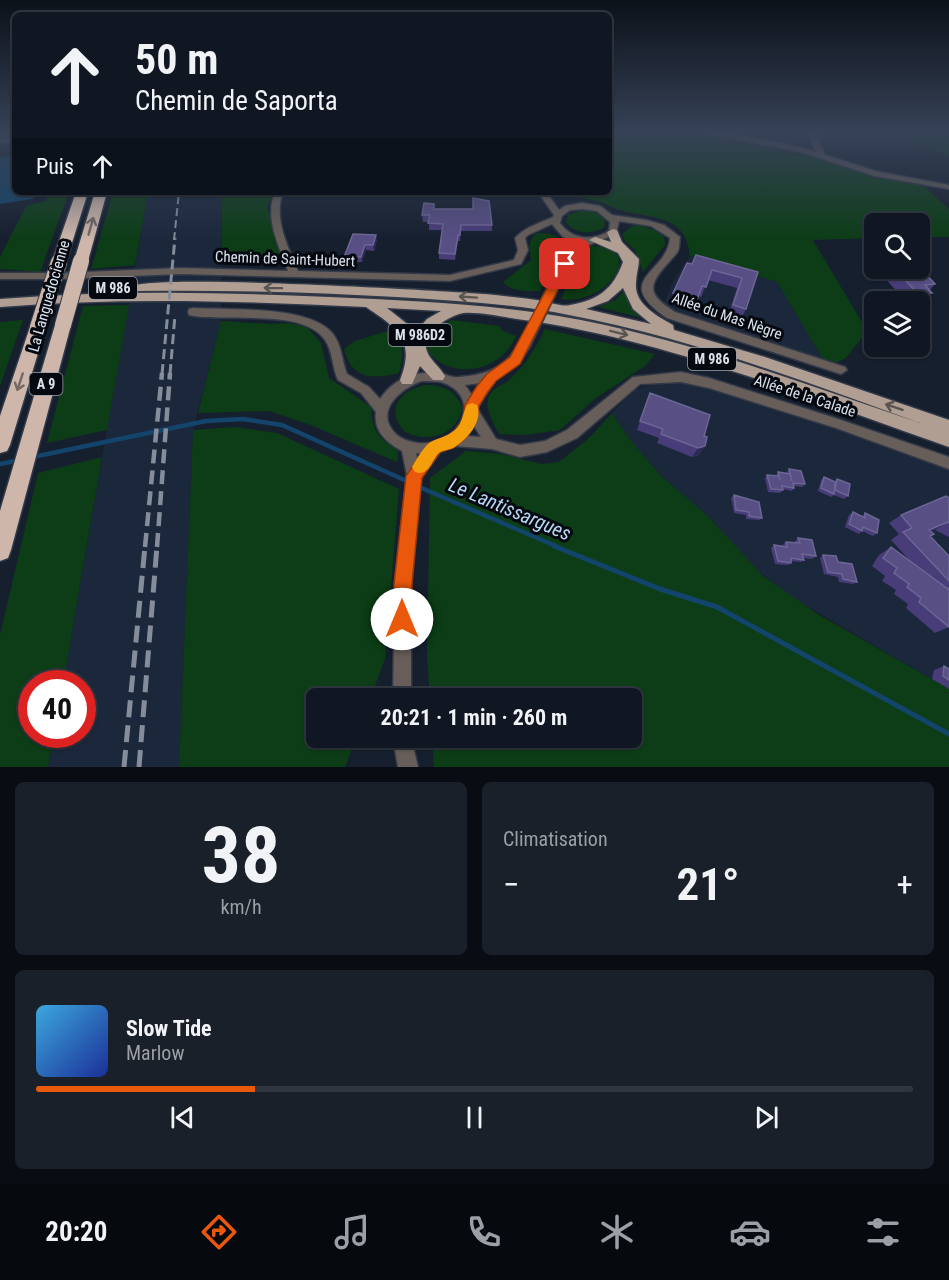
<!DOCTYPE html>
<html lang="fr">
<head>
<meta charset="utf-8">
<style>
	body { margin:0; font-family:"Roboto Condensed",sans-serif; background:#19202a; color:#f1f3f6; height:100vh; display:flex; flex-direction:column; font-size:22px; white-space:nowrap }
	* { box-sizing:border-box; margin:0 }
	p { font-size:20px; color:#9c9fa5 }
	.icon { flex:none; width:33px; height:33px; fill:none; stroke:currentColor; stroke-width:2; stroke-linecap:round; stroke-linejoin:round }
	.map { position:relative; height:767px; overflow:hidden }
	.drawer { display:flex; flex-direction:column; gap:15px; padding:15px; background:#090d13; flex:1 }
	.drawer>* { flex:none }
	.hud { position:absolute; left:12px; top:12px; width:600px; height:183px; border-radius:9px; box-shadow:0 2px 4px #0004,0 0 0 2px #303640; background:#101722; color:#f1f3f6; overflow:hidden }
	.fabs { position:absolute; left:864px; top:213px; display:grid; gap:12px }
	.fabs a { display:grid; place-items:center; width:66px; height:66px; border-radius:9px; background:#101722; box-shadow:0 2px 4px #0004,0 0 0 2px #303640; font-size:30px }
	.speed { position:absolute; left:18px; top:670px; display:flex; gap:12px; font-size:30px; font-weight:700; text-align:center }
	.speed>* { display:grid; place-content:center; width:78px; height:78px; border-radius:50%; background:#101722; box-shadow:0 2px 4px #0004,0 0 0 2px #303640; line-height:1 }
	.speed .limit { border:9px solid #d22; background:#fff; color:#111 }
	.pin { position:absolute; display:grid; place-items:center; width:51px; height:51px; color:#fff; margin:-26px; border-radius:12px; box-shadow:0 3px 9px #0006 }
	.me { position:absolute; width:66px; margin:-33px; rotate:0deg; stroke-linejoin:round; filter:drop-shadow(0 0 4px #0008) }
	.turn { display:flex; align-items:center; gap:21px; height:126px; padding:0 24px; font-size:27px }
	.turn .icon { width:78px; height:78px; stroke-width:2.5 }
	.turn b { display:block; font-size:42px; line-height:51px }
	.then { display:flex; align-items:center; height:57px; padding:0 24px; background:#0003; gap:12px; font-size:22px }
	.big { font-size:45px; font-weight:700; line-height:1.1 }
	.drawer .card { flex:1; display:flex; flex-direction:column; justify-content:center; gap:9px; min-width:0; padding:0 21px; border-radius:9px; background:#19202a }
	.drawer .dial { align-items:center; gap:0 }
	.dial b { font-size:78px; line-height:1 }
	.song { display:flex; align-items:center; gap:18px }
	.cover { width:72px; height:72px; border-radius:9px; background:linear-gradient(135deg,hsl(200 70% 55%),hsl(230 70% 35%)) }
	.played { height:6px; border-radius:3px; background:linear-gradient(90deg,#ea580c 25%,#303640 25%) }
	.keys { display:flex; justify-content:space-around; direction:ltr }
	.heat { display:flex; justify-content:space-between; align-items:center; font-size:33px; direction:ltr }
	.drawer .tiles { flex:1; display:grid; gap:15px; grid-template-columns:1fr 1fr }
	.card:last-child { grid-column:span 2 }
	.trip { position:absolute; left:306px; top:688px; width:336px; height:60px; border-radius:9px; background:#101722; box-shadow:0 2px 4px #0004,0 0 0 2px #303640; font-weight:700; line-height:60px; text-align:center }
	.menu { display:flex; height:96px; justify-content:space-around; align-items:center; background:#06090e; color:#9c9fa5 }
	.menu .icon { width:42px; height:42px }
	.menu .current { color:#ea580c }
	.menu b { font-size:27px; color:#f1f3f6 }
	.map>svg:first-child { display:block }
	.built { fill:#1b273b }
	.green { fill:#0c3d16 }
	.water { fill:#13446b }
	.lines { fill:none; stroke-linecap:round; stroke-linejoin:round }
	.stream-far1 { stroke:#13446b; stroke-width:4.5 }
	.stream { stroke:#13446b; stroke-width:5 }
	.minor-casing { stroke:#323a49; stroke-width:3 }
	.major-casing { stroke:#323a49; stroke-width:3 }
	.highway-casing { stroke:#323a49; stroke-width:3 }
	.minor { fill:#675e59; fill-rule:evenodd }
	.major { fill:#b09e93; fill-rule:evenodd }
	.highway { fill:#ceb7aa; fill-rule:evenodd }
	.rail-far3 { stroke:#868d9a; stroke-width:2; stroke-dasharray:8 4; stroke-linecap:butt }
	.rail-far2 { stroke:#868d9a; stroke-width:3; stroke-dasharray:10 5; stroke-linecap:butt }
	.rail-far1 { stroke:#868d9a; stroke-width:4.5; stroke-dasharray:14 7; stroke-linecap:butt }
	.rail { stroke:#868d9a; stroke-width:5; stroke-dasharray:17 8; stroke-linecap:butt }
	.minor-bridge-casing { stroke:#323a49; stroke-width:13; stroke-linecap:butt }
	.highway-bridge-casing { stroke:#323a49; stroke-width:18; stroke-linecap:butt }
	.minor-bridge { stroke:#675e59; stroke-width:10 }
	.highway-bridge { stroke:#ceb7aa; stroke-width:16 }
	.wall { fill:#483d79 }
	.shaded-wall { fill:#2d2a56 }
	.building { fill:#584f85; stroke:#6c6695; stroke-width:1.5 }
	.oneway { stroke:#746964 }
	.oneway2 { stroke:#5a5451 }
	.route { fill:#ea580c; stroke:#983908; stroke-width:1.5 }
	.slow { fill:#f59e0b }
	.labels { text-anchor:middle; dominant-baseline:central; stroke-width:6; stroke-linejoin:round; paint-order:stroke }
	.shield { fill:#05090f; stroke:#9ba1aa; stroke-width:1.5 }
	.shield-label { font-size:14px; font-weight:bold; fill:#dbe2ec }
	.street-label { font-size:15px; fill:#dbe2ec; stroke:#05090f }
	.near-water-label { font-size:20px; font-style:italic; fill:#b7d7f5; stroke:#05090f }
</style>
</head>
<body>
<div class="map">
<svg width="949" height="767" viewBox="0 0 949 767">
	<rect width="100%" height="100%" fill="#161f2e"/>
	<path class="built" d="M148 192H222L221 321 193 430 179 767H48L54 735H82V684H63Z
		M690 256 777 282 824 361 676 311 664 304 673 281Z
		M657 383H688L831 428 949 470V689L796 600 776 586 751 564 708 516 661 476 628 437 612 413 635 390Z"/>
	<path class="green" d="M609 133H685L820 159 878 177 921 184 949 209V237H920V224H874V238L813 240 867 331 846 358 834 364 824 361 777 282 690 256C686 215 655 219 623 211 614 209 606 203 597 201 584 197 572 198 560 192H609Z
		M892 133H935L949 139V157Z
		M49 192H69L40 272 0 269V257L26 206 46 201Z
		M113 192H148L135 265 91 269Z
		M222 192H273L267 207 287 259 222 262Z
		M583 210 595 212 604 218 605 225 603 228C591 235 574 234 566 222L568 215Z
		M640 225 656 231 664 237 665 245 643 272 635 250 624 240 622 234 632 226Z
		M537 233C548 233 557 233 563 243L560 254 540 291C527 291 512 292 503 282L531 260C530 249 527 240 537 233Z
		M592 246C648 247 607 306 561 299L581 251Z
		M624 291 636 311 643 318 598 307 615 300Z
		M129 305 107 430 47 443 83 306Z
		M23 320 0 386V322Z
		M452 320 499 326 503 331 516 336C501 372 453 381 428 352 428 335 436 326 452 320Z
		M221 321 269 324 287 323 306 326 321 343 329 378 371 407C373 433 377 436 398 451L397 462 308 424 269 411 198 413Z
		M545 329 655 354 645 366 596 398 560 430 526 435 499 434C493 423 483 406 490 394 495 386 504 385 509 380 525 366 536 348 545 329Z
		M384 332H392C406 344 403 358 399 373 373 380 351 379 344 349L355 341Z
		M425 385C443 385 456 390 462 408 457 436 428 443 405 432 384 409 400 391 425 385Z
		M612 413 628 437 661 476 708 516 763 576 816 613 949 689V767H434L432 738H632V699H430L427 656 430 478 466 451 501 454 541 464 559 462 590 437Z
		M236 427 277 433 399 489 385 659 370 699H316V738H356L345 767H179L193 430Z
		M102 457 63 684H32V735H54L48 767H0V635L38 473Z"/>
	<path class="water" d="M15 156V192H41L32 199 0 204V158Z"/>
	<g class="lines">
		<path class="stream-far1" d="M33 457 206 421 243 419 282 425 411 483
			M0 464 20 460
			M417 486 558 547"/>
		<path class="stream" d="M554 546 660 589 717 607 949 734"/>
		<defs>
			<path id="minor" d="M701 133C735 133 783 142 816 152L809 133H816L825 155 879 172 949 185V189L875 176 801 152Z
				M275 192H283C273 218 288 247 298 271L450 275 514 260 518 250 515 238C525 227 540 223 553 217L554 215 538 192H546L559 210 565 206 582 203 600 206 612 215 646 220 664 225 680 237C679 241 680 247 678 251 676 255 671 259 669 262 647 286 647 294 675 312L845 367 847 370 841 374 667 318C610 279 667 274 670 238L651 226 619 221 616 234 577 250 562 279 557 282 552 279 570 246 578 242 563 237 552 224 528 235 525 238 528 250 521 264 450 281 181 274 60 279H0V273H60L181 268 288 271C279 246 264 218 275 192ZM582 209 597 211 610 222 609 231C593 241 572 240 560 223L562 216 570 210Z
				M193 308C228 310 310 305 333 334 342 345 342 362 347 374L369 387 380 399C394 378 416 370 441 373 445 374 450 377 454 377 458 378 464 376 468 376 495 372 506 365 521 342H529L531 345 519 363 495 380 477 408 496 439 520 445 545 441 567 430 633 377 681 372 709 378 838 419 949 457V469L836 428 709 388 681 382 640 384 577 438 547 452 520 457 492 449 455 446 440 452 421 478 411 584V699H393L395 584 407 476 402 451C387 443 373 431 376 412L361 393 338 380C332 368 333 351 325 340 303 307 223 323 189 315L188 312 189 309ZM422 381C428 381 435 381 441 382 484 395 462 447 418 443 411 442 403 440 397 435 372 412 401 388 422 381ZM480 383 472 395 465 385ZM474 426 481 437 467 436ZM416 453 423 454 418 461Z
				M393 738H411L418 767H398Z"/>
			<path id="major" d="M613 229 617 230 622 242 639 259C639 267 636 275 636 283 634 304 657 316 673 325L674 330 765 357 949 420V447C807 398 667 339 517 319 503 317 471 310 459 314 447 318 433 327 426 338 423 357 437 362 445 376L443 380H433L420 366 412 384H402L400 380C416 340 397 328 366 307 244 301 122 297 0 307V299C110 290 219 292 329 297 422 301 515 305 605 325 713 349 816 388 920 423 805 381 689 338 569 315 512 303 454 301 397 297 311 292 225 290 138 291L132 287C145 273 445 291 485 294 504 296 524 298 544 301 552 303 563 307 570 305 599 300 613 289 623 262L618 253 589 240 595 237 611 242 607 232ZM623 288 633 309 651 324 586 309 608 301ZM387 308 441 311 427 319 414 334 406 323Z"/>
			<path id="highway" d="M76 192H88L66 262 59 266 54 265 52 262Z
				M95 192H107L88 261 81 265 74 261Z
				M63 319 69 321 71 325 11 550 8 558 0 561V511L55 325 57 321Z
				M38 321 44 323 46 327 10 445 7 451 0 453V416L30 327 32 323Z"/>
		</defs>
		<use href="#minor" class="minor-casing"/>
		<use href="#major" class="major-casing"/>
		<use href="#highway" class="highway-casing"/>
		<use href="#minor" class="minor"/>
		<use href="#major" class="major"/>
		<use href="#highway" class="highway"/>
		<path class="rail-far3" d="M174 240 179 192"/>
		<path class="rail-far2" d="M162 374 175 238
			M170 374 175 315"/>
		<path class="rail-far1" d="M145 547 162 373
			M157 547 170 373"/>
		<path class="rail" d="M124 767 145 546
			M139 767 157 546"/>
		<defs>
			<path id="minor-bridge" d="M525 345 557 279"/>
			<path id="highway-bridge" d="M63 325 81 261
				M38 327 59 262"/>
		</defs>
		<use href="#minor-bridge" class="minor-bridge-casing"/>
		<use href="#highway-bridge" class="highway-bridge-casing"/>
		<use href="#minor-bridge" class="minor-bridge"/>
		<use href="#highway-bridge" class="highway-bridge"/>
	</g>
	<path class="wall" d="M435 209 492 225V231H461L460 241H458L455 260 439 259V253L442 230H429V222H423L422 215Z
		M353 234 377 240 374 251 366 250 362 262H346L344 257Z
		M692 264 758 272 746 309 741 319 728 315 737 288 708 280 701 297 698 296 693 310 669 302 673 293Z
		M876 268H920L935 284 930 290 932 293 923 303H920V302H906Z
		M646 403 704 436 705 446 699 455 692 457 657 443 659 438 637 430Z
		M789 469 805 484 802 487 794 486V488L792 491 783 489V490L780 493 768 492 765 478 767 475 776 476 778 472 786 473Z
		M824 477 835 481 837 479 848 496 844 499 834 495 831 497 818 491 821 480Z
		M734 495 762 518 759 520 746 519V515L734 513 731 498Z
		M949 498V537L935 530 931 532 934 534 930 537 949 556V627L935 633 906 608 908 604 894 594 896 590 882 581 885 576 872 566 879 555 891 547 912 563 891 540 899 534 889 523 901 515Z
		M853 512 862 516 865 513 877 533 873 536 862 531 859 534 845 527 849 515Z
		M798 538 816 556 812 559 803 558 804 560 801 562 791 561V563L788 565 775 564 771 548 774 545 784 546 783 544 786 542 795 543V541Z
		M823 555 838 562 857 582 853 584 839 582 838 577 824 574 820 558Z
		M944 666 949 669V689L932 679 934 670Z"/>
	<path class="shaded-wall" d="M15 140V143L0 146V142Z
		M376 235 377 240 374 251 373 245Z
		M458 235V241L455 260V254Z
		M365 245 366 250 362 262 361 257Z
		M705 446 699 455 692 457 698 448Z
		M948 522 935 530 917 538 929 530Z"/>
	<path class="building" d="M0 133H15V140L0 142Z
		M473 198 489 201 492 225H461L460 235H458L455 254 439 253 443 224 428 223 430 215H422L424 203 434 204V209H473Z
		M353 234 376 235 373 245H365L361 257H344Z
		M696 255 758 272 746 309 733 305 742 278 712 270 706 287 702 286 697 300 673 293 687 263 692 264Z
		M894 268H920L935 284 925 285 932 293H917Z
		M650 393 710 415 704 436 707 437 705 446 698 448 661 434 663 429 640 421Z
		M789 469 801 471 805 484 793 483 794 488 782 486 783 490 771 489 767 475 779 476 780 480 778 472 790 474 792 481Z
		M824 477 835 482 834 494 821 488Z
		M837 479 850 484 848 496 835 490Z
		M734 495 759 502 762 518 749 516V512L736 510Z
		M946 496 949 498V523L948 522 929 530 934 534 930 536 949 556V581L903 532 912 528 901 515Z
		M853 512 865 518V513L879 520 877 533 863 527 862 531 849 524Z
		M798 538 812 540 816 556 802 554 804 560 791 558V563L778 561 774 545 787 547 786 542 800 543Z
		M891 547 948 589 949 588V627L919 602 921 598 907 587 909 584 894 573 897 568 883 558Z
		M823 555 836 556 838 562 852 564 857 582 843 579 842 574 828 572Z
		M944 666 949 669V680L943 676Z"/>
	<defs><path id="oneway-shaft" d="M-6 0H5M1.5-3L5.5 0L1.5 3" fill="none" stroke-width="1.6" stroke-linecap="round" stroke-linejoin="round" transform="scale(1.5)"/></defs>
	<g class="oneway">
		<use href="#oneway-shaft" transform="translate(91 226) rotate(-74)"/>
		<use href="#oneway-shaft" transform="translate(20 382) rotate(108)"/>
	</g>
	<g class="oneway2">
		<use href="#oneway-shaft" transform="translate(273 288) rotate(-179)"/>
		<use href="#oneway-shaft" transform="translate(468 297) rotate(-176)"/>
		<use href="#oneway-shaft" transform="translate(619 333) rotate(14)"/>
		<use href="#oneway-shaft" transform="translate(894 407) rotate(-161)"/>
	</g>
	<linearGradient id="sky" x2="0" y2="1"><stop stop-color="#0c1119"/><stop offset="0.55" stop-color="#364257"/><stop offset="1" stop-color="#364257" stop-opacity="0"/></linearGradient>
	<rect width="949" height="241" fill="url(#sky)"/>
	<path class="route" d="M565 260 571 264 520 364 496 381 487 393 479 406 477 420 466 438 453 448 440 452 422 478 412 584V619L409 626 402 628 396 626 393 619 394 584 406 476 429 443 443 439 456 430 463 419 465 405 477 386 487 374 510 357 560 264Z"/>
	<path class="slow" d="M472 403 477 405C484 421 466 441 453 448 448 450 443 450 439 453 431 461 429 477 415 472L412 467C416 460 423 448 429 443 437 438 447 437 455 430 463 423 462 414 467 405Z"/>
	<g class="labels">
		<g class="shield">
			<rect x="89" y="277" width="48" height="22" rx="4.5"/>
			<rect x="388.5" y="324" width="63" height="22" rx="4.5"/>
			<rect x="688" y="348" width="48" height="22" rx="4.5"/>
			<rect x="29.5" y="373" width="33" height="22" rx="4.5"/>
		</g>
		<g class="shield-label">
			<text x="113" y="288">M 986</text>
			<text x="420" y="335">M 986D2</text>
			<text x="712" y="359">M 986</text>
			<text x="46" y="384">A 9</text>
		</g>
		<g class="street-label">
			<text transform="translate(285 259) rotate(2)">Chemin de Saint-Hubert</text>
			<text transform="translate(49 296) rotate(-74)">La Languedocienne</text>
			<text transform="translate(727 316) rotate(19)">Allée du Mas Nègre</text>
			<text transform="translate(805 396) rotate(18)">Allée de la Calade</text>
		</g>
		<g class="near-water-label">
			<text transform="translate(510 509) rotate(23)">Le Lantissargues</text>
		</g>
	</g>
</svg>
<div class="fabs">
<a><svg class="icon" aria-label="search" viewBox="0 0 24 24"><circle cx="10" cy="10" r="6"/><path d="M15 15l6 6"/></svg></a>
<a><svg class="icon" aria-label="layers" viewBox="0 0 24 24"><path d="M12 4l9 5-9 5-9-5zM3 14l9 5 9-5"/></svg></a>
</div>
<div class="speed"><div class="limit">40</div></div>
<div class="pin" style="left:565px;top:264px;background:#d93025"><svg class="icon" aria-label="arrive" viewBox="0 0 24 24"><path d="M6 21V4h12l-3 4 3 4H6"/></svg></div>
<svg class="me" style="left:402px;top:619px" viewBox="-20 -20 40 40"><circle r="19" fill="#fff"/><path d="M0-13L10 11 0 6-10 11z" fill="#ea580c"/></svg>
<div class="trip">20:21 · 1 min · 260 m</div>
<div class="hud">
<div class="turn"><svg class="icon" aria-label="ahead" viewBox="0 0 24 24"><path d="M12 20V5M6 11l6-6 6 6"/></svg><div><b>50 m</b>Chemin de Saporta</div></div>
<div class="then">Puis<svg class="icon" aria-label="ahead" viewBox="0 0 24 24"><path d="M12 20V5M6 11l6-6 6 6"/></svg></div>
</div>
</div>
<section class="drawer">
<div class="tiles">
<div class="card dial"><b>38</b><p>km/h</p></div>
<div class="card"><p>Climatisation</p>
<div class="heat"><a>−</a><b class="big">21°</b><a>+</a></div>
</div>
<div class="card">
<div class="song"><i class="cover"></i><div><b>Slow Tide</b><p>Marlow</p></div></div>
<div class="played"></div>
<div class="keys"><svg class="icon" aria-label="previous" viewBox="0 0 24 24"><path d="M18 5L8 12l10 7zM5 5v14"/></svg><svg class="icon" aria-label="pause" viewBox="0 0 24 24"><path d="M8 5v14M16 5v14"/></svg><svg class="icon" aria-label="next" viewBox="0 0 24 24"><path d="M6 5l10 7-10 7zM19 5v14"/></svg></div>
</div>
</div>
</section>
<nav class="menu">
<b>20:20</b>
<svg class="icon current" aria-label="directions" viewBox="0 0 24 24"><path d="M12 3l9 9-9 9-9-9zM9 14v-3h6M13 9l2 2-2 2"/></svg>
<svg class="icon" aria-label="music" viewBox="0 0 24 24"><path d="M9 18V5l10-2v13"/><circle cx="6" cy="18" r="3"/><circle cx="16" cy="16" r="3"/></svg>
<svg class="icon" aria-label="phone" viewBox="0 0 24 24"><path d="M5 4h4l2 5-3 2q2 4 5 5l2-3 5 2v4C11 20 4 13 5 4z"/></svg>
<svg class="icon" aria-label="climate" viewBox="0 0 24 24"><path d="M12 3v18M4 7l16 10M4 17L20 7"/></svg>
<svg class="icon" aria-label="car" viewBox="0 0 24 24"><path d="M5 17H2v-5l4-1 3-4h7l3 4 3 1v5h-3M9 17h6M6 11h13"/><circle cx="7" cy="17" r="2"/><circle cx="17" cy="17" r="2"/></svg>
<svg class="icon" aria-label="filters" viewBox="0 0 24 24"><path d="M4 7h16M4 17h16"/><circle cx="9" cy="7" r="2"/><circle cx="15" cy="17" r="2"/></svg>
</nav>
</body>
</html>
